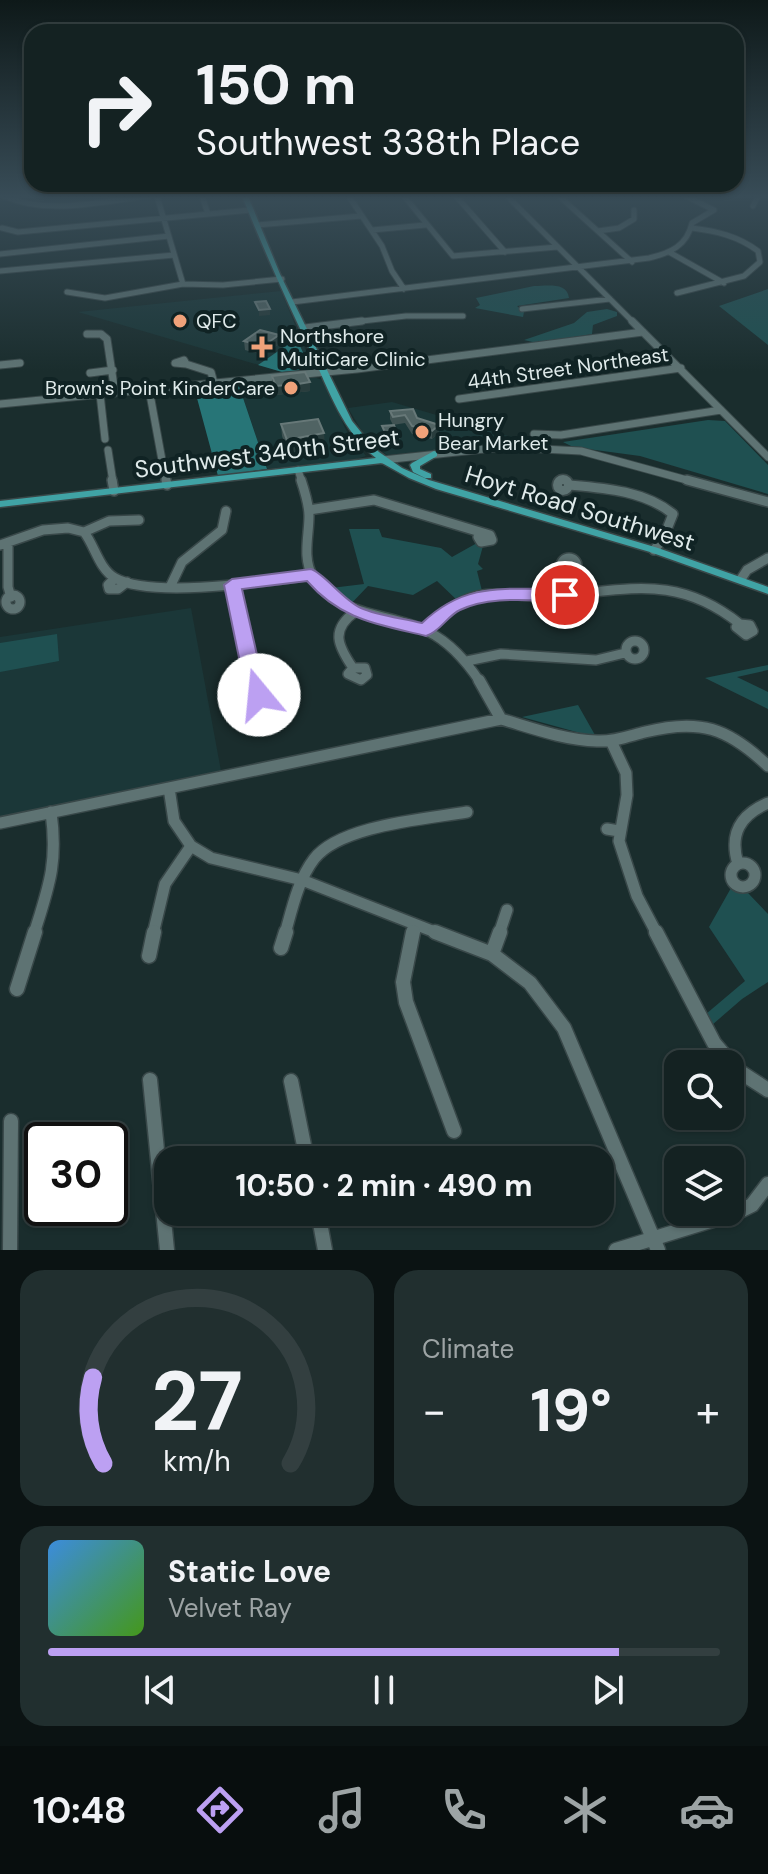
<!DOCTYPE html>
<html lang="en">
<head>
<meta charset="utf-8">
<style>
	body { margin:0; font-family:"DM Sans",sans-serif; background:#212f2f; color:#f1f3f6; height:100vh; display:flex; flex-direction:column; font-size:30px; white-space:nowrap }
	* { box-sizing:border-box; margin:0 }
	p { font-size:26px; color:#9da4a5 }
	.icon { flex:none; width:44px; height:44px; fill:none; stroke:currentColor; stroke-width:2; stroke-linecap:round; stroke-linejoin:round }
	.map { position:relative; height:1250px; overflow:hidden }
	.side { display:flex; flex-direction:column; gap:20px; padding:20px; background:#0b1313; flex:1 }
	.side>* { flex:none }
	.top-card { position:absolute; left:24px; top:24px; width:720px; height:168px; border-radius:24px; box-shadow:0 2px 6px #0004,0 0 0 2px #333f40; background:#142222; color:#f1f3f6; overflow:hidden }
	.fabs { position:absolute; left:664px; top:1050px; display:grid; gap:16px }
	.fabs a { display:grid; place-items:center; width:80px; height:80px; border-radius:16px; background:#142222; box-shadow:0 2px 6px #0004,0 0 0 2px #333f40; font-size:40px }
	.speed { position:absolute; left:24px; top:1122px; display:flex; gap:16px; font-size:40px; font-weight:700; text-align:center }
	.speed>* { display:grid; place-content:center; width:104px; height:104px; border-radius:50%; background:#142222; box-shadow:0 2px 6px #0004,0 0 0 2px #333f40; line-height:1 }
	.speed .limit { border:4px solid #111; border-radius:12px; background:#fff; color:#111 }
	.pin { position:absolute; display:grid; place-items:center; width:68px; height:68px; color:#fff; margin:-34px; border:4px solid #fff; border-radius:50%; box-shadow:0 2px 8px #0007 }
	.me { position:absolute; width:88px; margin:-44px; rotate:343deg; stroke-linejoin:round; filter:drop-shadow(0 0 6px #0008) }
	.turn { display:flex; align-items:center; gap:28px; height:168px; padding:0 40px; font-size:36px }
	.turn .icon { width:104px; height:104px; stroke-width:2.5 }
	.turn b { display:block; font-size:56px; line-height:68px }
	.big { font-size:60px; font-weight:700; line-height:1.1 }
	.side .card { flex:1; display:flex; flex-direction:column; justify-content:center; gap:12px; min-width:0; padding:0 28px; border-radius:24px; background:#212f2f }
	.side .dial { align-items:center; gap:0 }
	.dial svg { height:208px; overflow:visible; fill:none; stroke:#333f40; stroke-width:7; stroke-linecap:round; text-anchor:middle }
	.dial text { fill:#f1f3f6; stroke:none }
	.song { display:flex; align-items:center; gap:24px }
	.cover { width:96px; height:96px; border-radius:12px; background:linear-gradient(135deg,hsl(210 70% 55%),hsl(100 70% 35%)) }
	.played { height:8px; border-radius:4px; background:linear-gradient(90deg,#bca0f2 85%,#333f40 85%) }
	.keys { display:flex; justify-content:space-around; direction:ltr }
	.heat { display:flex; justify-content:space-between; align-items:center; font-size:44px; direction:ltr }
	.side .tiles { flex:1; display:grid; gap:20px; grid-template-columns:1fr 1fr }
	.card:last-child { grid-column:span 2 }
	.trip { position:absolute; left:154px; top:1146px; width:460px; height:80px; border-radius:24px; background:#142222; box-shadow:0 2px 6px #0004,0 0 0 2px #333f40; font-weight:700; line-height:80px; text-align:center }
	.tabs { display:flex; height:128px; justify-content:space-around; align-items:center; background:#080e0e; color:#9da4a5 }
	.tabs .icon { width:56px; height:56px }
	.tabs .on { color:#bca0f2 }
	.tabs b { font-size:36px; color:#f1f3f6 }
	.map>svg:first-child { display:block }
	.built { fill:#1b3738 }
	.green { fill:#1f5051 }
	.water { fill:#277577 }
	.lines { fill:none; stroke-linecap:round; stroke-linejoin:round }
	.minor-far4-casing { stroke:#394849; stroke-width:7 }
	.minor-far3-casing { stroke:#394849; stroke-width:9 }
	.minor-far2-casing { stroke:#394849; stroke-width:12 }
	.minor-far1-casing { stroke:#394849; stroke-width:14 }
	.minor-casing { stroke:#394849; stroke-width:17 }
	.major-casing { stroke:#394849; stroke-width:3 }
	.minor-far4 { stroke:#5e7373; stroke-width:5 }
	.minor-far3 { stroke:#5e7373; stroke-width:7 }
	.minor-far2 { stroke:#5e7373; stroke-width:9 }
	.minor-far1 { stroke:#5e7373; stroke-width:11 }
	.minor { stroke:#5e7373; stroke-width:14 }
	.major { fill:#40a3a5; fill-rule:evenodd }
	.wall { fill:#3f5252 }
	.shaded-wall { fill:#293d3d }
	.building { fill:#506363; stroke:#677878; stroke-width:2 }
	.route { fill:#bca0f2; stroke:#7a689d; stroke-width:2 }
	.poi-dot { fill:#f0a27a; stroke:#102324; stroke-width:3 }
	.labels { text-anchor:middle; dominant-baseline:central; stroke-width:8; stroke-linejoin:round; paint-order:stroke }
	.far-poi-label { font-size:20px; fill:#dfeaea; stroke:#102324; text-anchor:start }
	.far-street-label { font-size:20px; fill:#dfeaea; stroke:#102324 }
	.street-label { font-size:24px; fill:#dfeaea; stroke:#102324 }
</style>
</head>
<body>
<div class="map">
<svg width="768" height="1250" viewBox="0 0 768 1250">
	<rect width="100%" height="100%" fill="#1a2d2d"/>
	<path class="built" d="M281 291 314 370 286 373 78 312Z
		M310 376 323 380 346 430 366 456 357 459 267 469 238 383Z
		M392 402 536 444H490L387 455 366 438 348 408Z
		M191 608 221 771 0 817V637Z"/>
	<path class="green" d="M534 286C548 286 567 282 569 298L517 306 524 312 523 317 475 308 480 305 476 298Z
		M768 289V345L719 306Z
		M607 309 617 312V316L593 325 592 334 537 343 524 340 574 323 587 312Z
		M708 420 725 421 768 465V494L640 456 573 447 563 442Z
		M349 529H379L382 537 441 548 452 557 477 543 483 546 478 564 483 569 477 571 483 595 459 602 437 581 413 595 368 586 347 608 323 589 364 584Z
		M57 634 59 661 0 672V643Z
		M768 665V670L737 677 768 692V709L705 678Z
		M578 705 595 735 580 733 522 717Z
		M731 888 748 893 768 914V982L742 999 712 1025 706 1014 745 981 709 927Z"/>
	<path class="water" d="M299 344 311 369 282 372 258 365 287 345Z
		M238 383 267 469 218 476 194 387Z"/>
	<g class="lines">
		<defs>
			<path id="minor-far4" d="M4 196C48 216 103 201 149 196
				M157 196 183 284
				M202 196 208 214
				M404 196 453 256 557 247
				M456 196 505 252
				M507 196 634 323
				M559 196 632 262
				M686 196 714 210
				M350 198 382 246 392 271 404 289
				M753 206 758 196
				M257 225 361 216
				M2 228 18 232 251 210
				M372 230 425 225
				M598 231 619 228 634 219V210
				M669 252 724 283
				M0 254 169 236
				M0 271 174 255
				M67 292 105 298 183 284 223 285 282 279
				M677 293 744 276 760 262 758 251C738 236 716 231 692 228
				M292 302 649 258C670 253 687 246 692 223L714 210
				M522 309 610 299
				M345 323 406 316H463"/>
			<path id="minor-far3" d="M632 321 768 457
				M305 328 362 321
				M87 334H101L107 339 115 393
				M184 360 186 364 175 363Z
				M186 364 211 372 214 383
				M0 365 20 363
				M90 373 113 370
				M149 389 166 482
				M100 394 105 439
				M459 399 681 368
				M0 404 357 369 643 332
				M534 434 561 435 721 410
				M108 450 113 482
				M383 460 503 447 581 451 694 482
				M298 470 302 482"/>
			<path id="minor-far2" d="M557.5 485a5.5 5.5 0 1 1 11 0a5.5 5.5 0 1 1-11 0Z
				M112 480 114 491
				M166 480 167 485
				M301 480C305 492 309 504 309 516 309 536 302 558 313 577 337 618 389 612 427 631 450 642 466 661 480 682
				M687 480 768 502
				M570 485C605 488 645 491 673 514L663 539 654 550
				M309 510 374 500 490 535 492 540 481 542 478 537 481 534
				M84 532C95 546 99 569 115 578 153 599 266 581 311 575
				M8 543V587L11 597
				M0 545 43 530 68 528 84 532 109 521 139 520
				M561 566a8 8 0 1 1 16 0a8 8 0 1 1-16 0Z
				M573 572 583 594
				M115 578 108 585 109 589H118L127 582
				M741 579 747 570 768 558
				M171 585 182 562 222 530 226 511
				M232 585 253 682
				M6 602a7 7 0 1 1 14 0a7 7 0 1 1-14 0Z
				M740 624 750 625 753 631 746 635 736 627Z
				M426 630C441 615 455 602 477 596 498 591 523 597 545 596 622 593 672 570 740 624
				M626 650a9 9 0 1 1 18 0a9 9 0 1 1-18 0Z
				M467 661 501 654 596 660 625 653
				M353 668H365L367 675 361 680 348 674Z
				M353 668C338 646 330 630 355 612"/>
			<path id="minor-far1" d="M479 680 501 719
				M246 689a8 8 0 1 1 16 0a8 8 0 1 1-16 0Z
				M611 741 626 773 627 795 619 841 637 896 657 934
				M169 788 174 821 191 846 211 858 302 880 440 934
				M0 823 501 719C532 728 564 740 597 741 614 742 629 736 645 732 700 718 728 728 768 766
				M607 829 619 831
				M731 875a12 12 0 1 1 24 0a12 12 0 1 1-24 0Z
				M738 864C729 834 740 815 768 803
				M34 934C49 886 58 863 51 812
				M153 934 165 884 191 846
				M285 934C292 909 298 880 314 859 340 825 427 819 467 812
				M412 934 414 924
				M499 934 507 910"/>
			<path id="minor" d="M413 932 403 982 406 1002 454 1131
				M435 932 492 954 530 983 564 1028 658 1250
				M656 932 714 1043 737 1070 768 1090
				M281 948 286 932
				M492 954 500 932
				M149 956 154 932
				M17 989 35 932
				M150 1080 167 1250
				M291 1081 307 1160
				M318 1212 325 1250
				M10 1250 11 1121
				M616 1250 736 1213 752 1205 768 1184"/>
			<path id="major" d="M242 196H248L280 274 352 421 369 442 379 452 402 468 429 480 658 548 768 587V594L650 552 436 489 409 478 382 463 0 507V501L376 458C343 432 329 391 312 354 287 302 264 250 242 196Z
				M434 451 437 452V456L420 466V469L431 474V478H425L413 472 410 465 412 463Z"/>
		</defs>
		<use href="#minor-far4" class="minor-far4-casing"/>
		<use href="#minor-far3" class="minor-far3-casing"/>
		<use href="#minor-far2" class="minor-far2-casing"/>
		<use href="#minor-far1" class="minor-far1-casing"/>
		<use href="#minor" class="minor-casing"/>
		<use href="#major" class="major-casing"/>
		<use href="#minor-far4" class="minor-far4"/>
		<use href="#minor-far3" class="minor-far3"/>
		<use href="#minor-far2" class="minor-far2"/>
		<use href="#minor-far1" class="minor-far1"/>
		<use href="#minor" class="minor"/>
		<use href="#major" class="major"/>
	</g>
	<path class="wall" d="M279 335V344L263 355 245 350 244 341Z
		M272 376 310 382V391L276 395 272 385Z
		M390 411 417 418 439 433 432 439 412 434 405 423 393 425 390 419Z
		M281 424 325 446 288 453 282 436Z"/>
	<path class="shaded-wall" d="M270 309V315L259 316V310Z
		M279 335V344L263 355V346Z
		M310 382V391L276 395V386Z
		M439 425V433L432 439V431Z
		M324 433 325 446 288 453 287 440Z
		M399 438V441L388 442V439Z"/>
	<path class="building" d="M266 301 270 309 259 310 255 302Z
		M260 330 279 335 263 346 244 341Z
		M305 372 310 382 298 384 276 386 272 376Z
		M413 409 417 418 439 425 432 431 412 426 405 415 393 417 390 411Z
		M318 419 324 433 287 440 281 424Z
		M394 425 399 438 388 439 382 426Z"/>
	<linearGradient id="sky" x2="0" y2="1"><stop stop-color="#0e1919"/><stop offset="0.53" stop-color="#384c57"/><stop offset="1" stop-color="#384c57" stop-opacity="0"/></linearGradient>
	<rect width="768" height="371" fill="url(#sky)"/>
	<path class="route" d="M311 569C324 573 343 600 361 608 379 616 403 618 422 623 467 580 507 590 565 589L574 595 565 601C532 601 490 595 460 610 447 616 440 632 426 636 377 624 341 620 307 581L242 589 262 677 268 679 274 688 266 699H252L249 695 253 688 244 682 224 585 232 579Z"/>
	<g class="poi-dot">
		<circle cx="180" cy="321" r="8"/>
		<path d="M258 335h8v8h8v8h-8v8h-8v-8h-8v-8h8z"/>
		<circle cx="291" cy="388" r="8"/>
		<circle cx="422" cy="432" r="8"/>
	</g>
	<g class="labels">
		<g class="far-poi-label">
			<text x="196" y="321">QFC</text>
			<text x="280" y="336">Northshore<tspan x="280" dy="23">MultiCare Clinic</tspan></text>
			<text x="275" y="388" text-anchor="end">Brown's Point KinderCare</text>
			<text x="438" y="420">Hungry<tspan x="438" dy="23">Bear Market</tspan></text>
		</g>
		<g class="far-street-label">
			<text transform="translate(568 368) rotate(-8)">44th Street Northeast</text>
		</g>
		<g class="street-label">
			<text transform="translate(267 453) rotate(-7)">Southwest 340th Street</text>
			<text transform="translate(580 508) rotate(17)">Hoyt Road Southwest</text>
		</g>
	</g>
</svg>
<div class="fabs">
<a><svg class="icon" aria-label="search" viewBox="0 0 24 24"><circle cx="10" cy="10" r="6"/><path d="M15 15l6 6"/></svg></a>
<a><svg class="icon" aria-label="layers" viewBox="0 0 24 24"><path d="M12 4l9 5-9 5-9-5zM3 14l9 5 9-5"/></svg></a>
</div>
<div class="speed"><div class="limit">30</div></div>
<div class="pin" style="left:565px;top:595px;background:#d93025"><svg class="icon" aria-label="arrive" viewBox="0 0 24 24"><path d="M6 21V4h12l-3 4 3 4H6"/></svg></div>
<svg class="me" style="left:259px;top:695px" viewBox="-20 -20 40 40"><circle r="19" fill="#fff"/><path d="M0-13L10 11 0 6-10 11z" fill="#bca0f2"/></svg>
<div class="trip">10:50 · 2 min · 490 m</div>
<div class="top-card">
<div class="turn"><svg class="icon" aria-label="right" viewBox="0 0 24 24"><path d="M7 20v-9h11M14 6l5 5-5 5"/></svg><div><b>150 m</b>Southwest 338th Place</div></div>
</div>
</div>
<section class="side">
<div class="tiles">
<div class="card dial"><svg viewBox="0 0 100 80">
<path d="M14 69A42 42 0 1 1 86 69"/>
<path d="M14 69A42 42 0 0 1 10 36" stroke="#bca0f2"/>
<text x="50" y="56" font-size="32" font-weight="700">27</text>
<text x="50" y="72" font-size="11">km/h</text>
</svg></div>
<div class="card"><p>Climate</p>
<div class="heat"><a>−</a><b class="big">19°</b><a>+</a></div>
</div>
<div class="card">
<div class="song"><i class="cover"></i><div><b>Static Love</b><p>Velvet Ray</p></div></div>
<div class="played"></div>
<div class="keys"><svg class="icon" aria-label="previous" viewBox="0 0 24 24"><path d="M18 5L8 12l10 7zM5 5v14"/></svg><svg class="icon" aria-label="pause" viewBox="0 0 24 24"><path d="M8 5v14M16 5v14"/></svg><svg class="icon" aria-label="next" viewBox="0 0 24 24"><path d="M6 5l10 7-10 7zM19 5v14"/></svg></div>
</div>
</div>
</section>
<nav class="tabs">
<b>10:48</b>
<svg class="icon on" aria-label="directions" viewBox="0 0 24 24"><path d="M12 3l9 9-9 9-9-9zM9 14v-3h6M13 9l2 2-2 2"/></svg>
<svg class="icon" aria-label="music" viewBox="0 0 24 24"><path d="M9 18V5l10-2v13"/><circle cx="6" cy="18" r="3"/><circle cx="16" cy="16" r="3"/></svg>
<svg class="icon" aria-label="phone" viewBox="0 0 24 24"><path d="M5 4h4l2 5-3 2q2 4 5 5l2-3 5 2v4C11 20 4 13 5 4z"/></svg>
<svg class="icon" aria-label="climate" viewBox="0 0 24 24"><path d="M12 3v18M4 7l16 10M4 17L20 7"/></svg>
<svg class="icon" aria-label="car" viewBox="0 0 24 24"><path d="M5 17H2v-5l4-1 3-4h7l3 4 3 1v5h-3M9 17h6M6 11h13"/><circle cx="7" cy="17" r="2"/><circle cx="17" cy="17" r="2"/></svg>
</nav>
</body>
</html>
